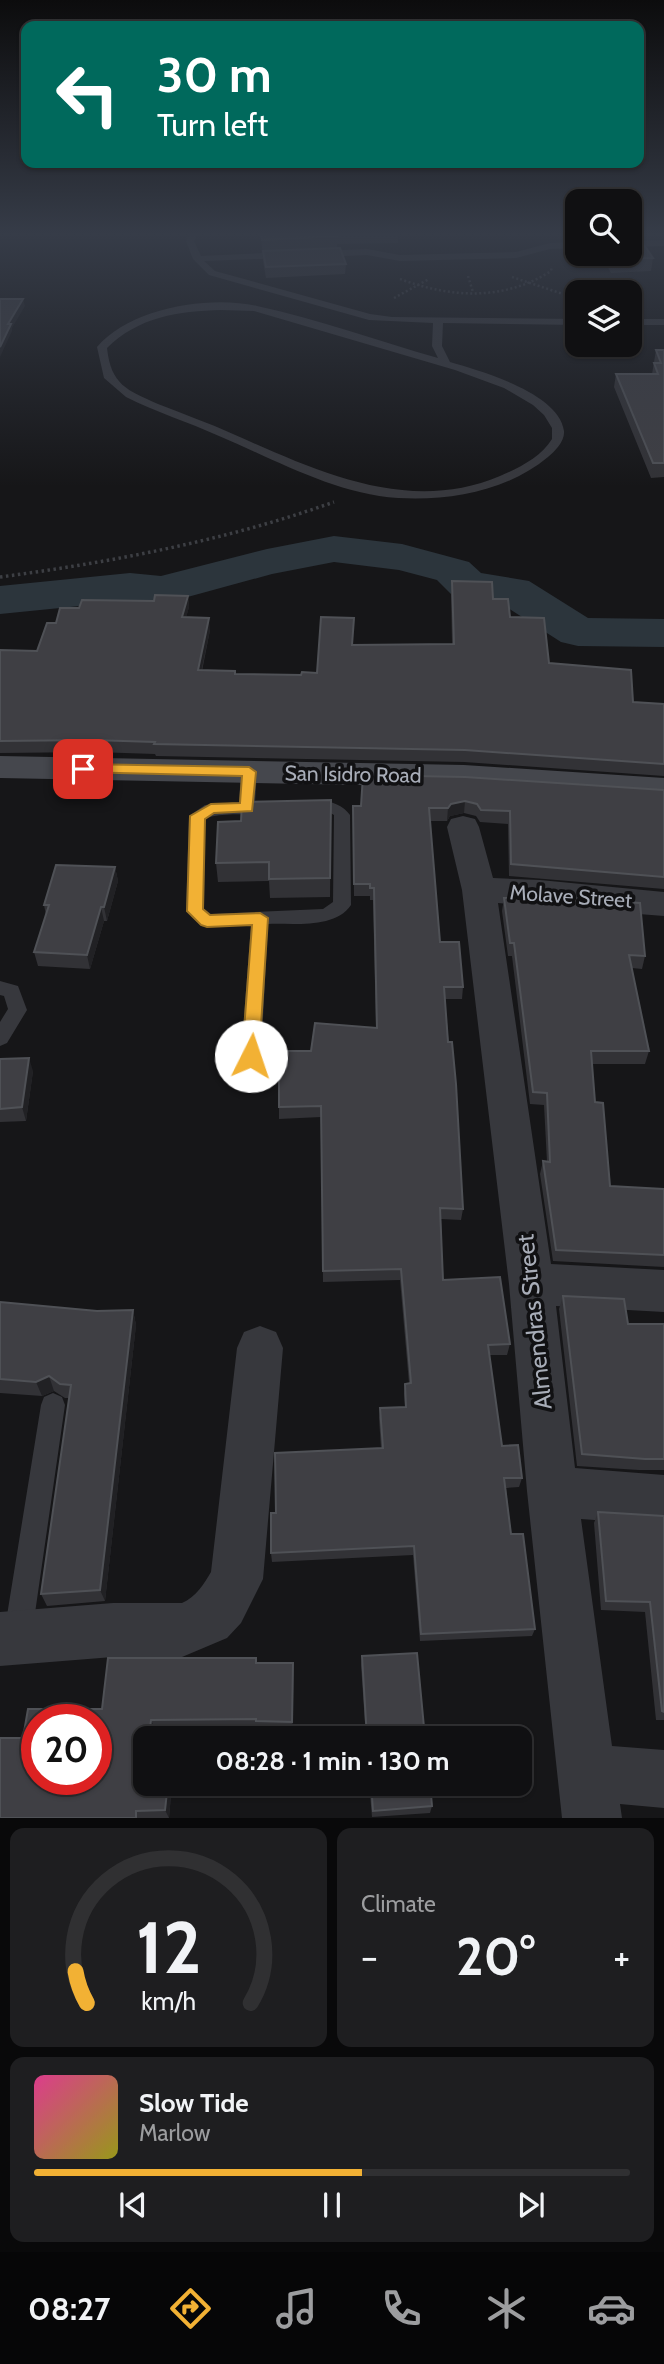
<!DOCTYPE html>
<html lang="en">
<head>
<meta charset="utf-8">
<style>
	body { margin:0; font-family:Cabin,sans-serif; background:#1e1e20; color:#f1f3f6; height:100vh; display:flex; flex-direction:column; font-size:26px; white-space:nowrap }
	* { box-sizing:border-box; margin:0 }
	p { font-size:23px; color:#9c9d9f }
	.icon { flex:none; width:38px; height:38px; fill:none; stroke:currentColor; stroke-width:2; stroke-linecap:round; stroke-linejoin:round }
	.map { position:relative; height:1818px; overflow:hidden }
	.drawer { display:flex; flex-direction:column; gap:10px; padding:10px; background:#09090a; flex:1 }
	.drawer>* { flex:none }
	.banner { position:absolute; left:21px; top:21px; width:623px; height:147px; border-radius:14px; box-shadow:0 2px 5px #0004,0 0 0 2px #303032; background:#00695c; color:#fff; overflow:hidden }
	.buttons { position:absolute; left:565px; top:189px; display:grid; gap:14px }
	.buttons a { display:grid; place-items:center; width:77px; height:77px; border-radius:14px; background:#101012; box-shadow:0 2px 5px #0004,0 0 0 2px #303032; font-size:35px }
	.speed { position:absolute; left:21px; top:1704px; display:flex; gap:14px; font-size:35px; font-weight:700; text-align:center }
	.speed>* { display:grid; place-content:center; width:91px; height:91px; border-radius:50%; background:#101012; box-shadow:0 2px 5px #0004,0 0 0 2px #303032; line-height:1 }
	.speed .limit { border:10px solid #d22; background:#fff; color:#111 }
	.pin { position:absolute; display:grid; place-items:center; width:60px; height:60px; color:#fff; margin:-30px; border-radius:14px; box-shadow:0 4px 10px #0006 }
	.me { position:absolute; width:77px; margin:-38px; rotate:4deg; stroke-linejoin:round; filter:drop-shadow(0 0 5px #0008) }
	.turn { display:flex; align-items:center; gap:24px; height:147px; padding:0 21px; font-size:32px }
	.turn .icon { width:91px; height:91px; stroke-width:2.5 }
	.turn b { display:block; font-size:49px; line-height:60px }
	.big { font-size:52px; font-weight:800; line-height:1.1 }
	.drawer .tile { flex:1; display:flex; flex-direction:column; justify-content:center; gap:10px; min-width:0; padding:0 24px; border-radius:14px; background:#1e1e20 }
	.drawer .dial { align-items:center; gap:0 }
	.dial svg { height:182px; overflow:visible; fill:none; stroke:#303032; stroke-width:7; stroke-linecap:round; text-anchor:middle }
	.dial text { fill:#f1f3f6; stroke:none }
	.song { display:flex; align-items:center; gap:21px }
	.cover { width:84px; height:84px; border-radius:10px; background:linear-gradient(135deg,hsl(330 70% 55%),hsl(60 70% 35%)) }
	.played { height:7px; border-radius:4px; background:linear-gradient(90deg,#f2b134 55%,#303032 55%) }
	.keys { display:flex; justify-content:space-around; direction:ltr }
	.heat { display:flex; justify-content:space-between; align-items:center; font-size:38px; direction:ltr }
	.drawer .tiles { flex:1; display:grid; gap:10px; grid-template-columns:1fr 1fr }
	.tile:last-child { grid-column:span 2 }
	.trip { position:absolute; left:133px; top:1726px; width:399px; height:70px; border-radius:14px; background:#101012; box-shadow:0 2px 5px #0004,0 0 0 2px #303032; font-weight:800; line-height:70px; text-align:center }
	.menu { display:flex; height:112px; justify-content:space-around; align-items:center; background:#060607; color:#9c9d9f }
	.menu .icon { width:49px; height:49px }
	.menu .active { color:#f2b134 }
	.menu b { font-size:32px; color:#f1f3f6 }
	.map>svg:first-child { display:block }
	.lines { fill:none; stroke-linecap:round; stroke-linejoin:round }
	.river { fill:#2c353c; fill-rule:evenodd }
	.path-far1 { stroke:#3d3f44; stroke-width:2.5; stroke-dasharray:2 2.5; stroke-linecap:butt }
	.path { stroke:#3d3f44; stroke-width:3.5; stroke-dasharray:2.5 3.5; stroke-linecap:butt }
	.service { fill:#37383d; fill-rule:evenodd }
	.minor { fill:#37383d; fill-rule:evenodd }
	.secondary { fill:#45474d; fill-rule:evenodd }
	.wall { fill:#323236 }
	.shaded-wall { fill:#212124 }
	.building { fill:#3f3f44; stroke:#4f5156; stroke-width:2; fill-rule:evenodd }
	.route { fill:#f2b134; stroke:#9d7322; stroke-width:2 }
	.labels { text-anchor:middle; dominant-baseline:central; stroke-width:7; stroke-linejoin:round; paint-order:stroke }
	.street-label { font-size:21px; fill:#a8adb8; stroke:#111113 }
	.near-street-label { font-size:24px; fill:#a8adb8; stroke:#111113 }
</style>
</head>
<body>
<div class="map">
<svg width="664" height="1818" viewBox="0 0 664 1818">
	<rect width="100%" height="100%" fill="#161618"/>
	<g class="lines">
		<path class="river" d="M334 536 402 544 469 562 481 573 529 581 588 618 664 619V647L578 646 561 642 500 603 451 594 437 580 399 570 334 562 272 574 162 604 130 601 0 614V586L130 573 161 576 267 549Z"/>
		<path class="path-far1" d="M468 276 473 292
			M512 277 578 299
			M400 279C451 298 504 301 551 271L552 266
			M394 298 429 279"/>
		<path class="path" d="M0 577C113 562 227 540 334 502"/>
		<path class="service" d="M190 233H198L194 241 201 256 285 252 289 255 285 258 204 261 215 271 370 314 392 317 578 319V325L443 323 442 346 450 362C481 371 559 393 564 431 565 441 555 451 548 457 507 491 450 501 398 498 335 494 276 460 219 436 188 422 156 412 126 397L104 378 97 347C130 308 209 295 257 306 318 319 378 341 438 358L432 346 433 323 369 320 209 275 193 259 186 241ZM221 310 254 311 455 370 504 388 533 405 544 415 552 428V439C541 457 519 468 500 476 408 515 317 471 233 434 209 423 183 414 158 404 127 390 111 385 107 348 138 317 179 311 221 310Z
			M664 240V246L630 247V241Z
			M578 242V248L550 249 516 258 400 261 367 255 320 257 316 254 320 251 367 249 400 255 516 252 550 243Z
			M630 319H664V325H630Z
			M249 767 257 772 255 802 270 803 272 807C262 819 223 810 205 819L204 909 211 914 323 909 333 902 334 815C324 808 309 818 301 807 313 794 341 801 350 815L351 905C335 929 294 923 268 924L261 1056 258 1061 251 1064 244 1061 241 1056 251 925 207 927 201 926 186 911 189 816 205 805 239 802 241 772Z
			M0 981 18 986 27 1010 7 1043 0 1046V1022L8 1009 4 996 0 995Z
			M53 1393 62 1397 65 1405 32 1634 28 1644 18 1648 8 1644 4 1634 41 1405 44 1397Z"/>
		<path class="minor" d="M463 816 475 819 479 827 493 878 540 880 664 892V916L498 903 551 1264 664 1270V1312L556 1306 575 1468 664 1475V1525L581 1519 612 1746 664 1750V1808L620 1804 622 1818H562L527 1491 509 1284 462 890 447 827 451 819Z
			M260 1326 276 1332 283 1348 263 1579 241 1623 227 1638 182 1657H113L0 1666V1612L113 1603H182C196 1597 204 1584 211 1572L237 1348 244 1332Z"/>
		<path class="secondary" d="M0 756 464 765 664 778V800L464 787 0 778Z"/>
	</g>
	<path class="wall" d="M261 233H398V243L337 244V247L346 264 345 274 266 278 263 261Z
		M630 236 653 258 651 271 611 273 605 262H597L592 254H630Z
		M656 350H664V477L651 478 614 387 616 374H652Z
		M452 581 493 599 549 663 633 702 664 704V776L464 762 156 756 155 754 94 752 0 753V650L37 651 56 623 79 608 154 601 188 596 189 607 186 617 210 630 202 671 235 674 301 675 317 673 353 645 452 644 451 593Z
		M664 790V889L509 876 508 824 480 822 476 816 464 813 450 816 447 821H430L440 942 463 987 462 999H445L463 1209 461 1220 441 1219 443 1280 510 1344 507 1355H489L502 1446 522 1478 519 1487 506 1488 511 1534 535 1629 532 1636 420 1641 413 1555 272 1562 271 1553 276 1513 381 1448 379 1418 380 1408 405 1407 404 1394 405 1384 409 1383 400 1280 323 1282 321 1117 279 1119V1107L311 1051 376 1028 373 900H370V896H354L353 806Z
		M331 800 330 897 270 898 269 881 218 882 216 863 241 821Z
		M115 867 118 881 107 921H104L90 969 38 966 34 952 46 915 44 905Z
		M511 894 645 956 642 969 632 968 649 1051 645 1064H592L595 1102 610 1186 664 1189V1267L553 1261 540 1174 543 1161 547 1162 544 1105 530 1104 512 956H508L502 911 504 898H511Z
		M0 1059 33 1071 26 1121 0 1122Z
		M563 1296 628 1324H664V1470H639L577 1466 559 1309Z
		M0 1302 97 1311 133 1310 136 1325 105 1601 47 1606 41 1594 69 1398H65L54 1391 42 1396 0 1393Z
		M598 1512 664 1516V1720H656L645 1612 601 1610 594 1523Z
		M362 1656 425 1738H366L361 1665Z
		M256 1658 257 1663H293V1730H257V1728L155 1729 145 1783H172L169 1818H0L23 1738 102 1709Z
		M369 1783H430L432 1806 430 1813 372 1817Z"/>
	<path class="shaded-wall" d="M23 299 25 306 12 328V331L0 357V347L8 324Z
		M188 596 189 607 183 629 182 617Z
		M209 618 210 630 199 682 198 670Z
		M465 801 464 813 450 816 447 821 448 808 451 804Z
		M115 867 118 881 107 921 104 907Z
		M101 907 104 921 90 969 87 955Z
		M29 1058 33 1071 26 1121 22 1107Z
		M133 1310 136 1325 105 1601 100 1590Z
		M49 1376 54 1391 42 1396 36 1382Z
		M293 1663 294 1673 293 1730 292 1722Z
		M151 1720 155 1729 154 1738H149Z
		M168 1783H172L169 1818 165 1810Z"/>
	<path class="building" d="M261 233H344H335L337 236 262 240Z
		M630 233V236H638L653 258 613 259 610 254H630Z
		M340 248 346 264 266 267 263 251Z
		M0 299H23L8 324H11L0 347Z
		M656 350H664V463H653L616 374H658L654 363H661Z
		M452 581 492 582 493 599H508L510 617 544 618 549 663 631 670 633 702 664 704V764L465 750 154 744 155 742 92 740 0 741V650L37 651 47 623H56L60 608H79L82 600 154 601 155 595 188 596 182 617 209 618 198 670 235 671V674L301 675 302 672 317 673 321 617 354 618 352 645 454 644Z
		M363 775 465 777 664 790V877L511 864 510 811 481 810 477 804 465 801 451 804 448 808H429L440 942H459L463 987H444L448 1042H452L456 1084 463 1209 440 1208 443 1280 500 1277 510 1344 488 1345 502 1446 518 1445 522 1478H504L511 1534H523L535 1629 421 1634 414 1546 271 1553V1513H276L275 1453 383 1448 380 1408 406 1407 405 1384 411 1383 401 1269 323 1271 321 1106 279 1107V1051H311L315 1023 377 1028 374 888H370V884H354L353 806H361Z
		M331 800 330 878 269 879V862L216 863 218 822 241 821 242 802Z
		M56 865 115 867 104 907H101L87 955 34 952 49 905H44Z
		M511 894 640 903 645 956 629 955 649 1051H591L595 1102 603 1103 610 1186 664 1189V1255L556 1250 543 1161 550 1162 547 1093 533 1092 514 943H510L504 898H511Z
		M29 1058 22 1107 0 1109V1059Z
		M563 1296 624 1299 628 1324H664V1459H645L582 1454Z
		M0 1302 97 1311 133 1310 100 1590 41 1594 71 1385 60 1384 49 1376 36 1382 0 1379Z
		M598 1512 664 1516V1712L662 1711 650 1602 606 1601Z
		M417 1653 425 1738H367L362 1656Z
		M108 1658H256V1663H293L292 1722 256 1721V1719L151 1720 149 1738H145V1783H168L165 1810 136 1811V1818H0V1738H23L28 1709H102ZM37 1720H96V1780H37Z
		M371 1783H430L432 1806 373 1811Z"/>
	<linearGradient id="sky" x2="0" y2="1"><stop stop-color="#0c0c0d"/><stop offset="0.48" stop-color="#363c48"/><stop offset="1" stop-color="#363c48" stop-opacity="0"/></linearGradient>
	<rect width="664" height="487" fill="url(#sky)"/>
	<path class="route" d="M83 764 249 767 256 772 252 811 214 813 205 819 203 909 210 915 260 913 268 918 259 1056 257 1061H244L242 1056 252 925 207 927 201 925 187 911 190 816 211 804 240 803 242 776 78 772 76 769Z"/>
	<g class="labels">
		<g class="street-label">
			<text transform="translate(353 774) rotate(1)">San Isidro Road</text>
			<text transform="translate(571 896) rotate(4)">Molave Street</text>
		</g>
		<g class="near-street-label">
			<text transform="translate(534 1322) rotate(-96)">Almendras Street</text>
		</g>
	</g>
</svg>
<div class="buttons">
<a><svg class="icon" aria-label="search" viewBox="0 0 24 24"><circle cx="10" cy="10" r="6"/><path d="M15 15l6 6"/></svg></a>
<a><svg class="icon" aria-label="layers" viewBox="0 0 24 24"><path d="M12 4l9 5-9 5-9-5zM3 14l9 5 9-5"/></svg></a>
</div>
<div class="speed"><div class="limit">20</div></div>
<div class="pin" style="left:83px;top:769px;background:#d93025"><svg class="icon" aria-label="arrive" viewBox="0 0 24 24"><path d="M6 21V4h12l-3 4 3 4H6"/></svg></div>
<svg class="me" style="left:251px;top:1056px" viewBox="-20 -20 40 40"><circle r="19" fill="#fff"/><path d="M0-13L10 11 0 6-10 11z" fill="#f2b134"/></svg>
<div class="trip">08:28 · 1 min · 130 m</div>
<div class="banner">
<div class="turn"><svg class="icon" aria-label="left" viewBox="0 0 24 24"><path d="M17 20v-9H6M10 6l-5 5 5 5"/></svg><div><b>30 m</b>Turn left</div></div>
</div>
</div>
<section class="drawer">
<div class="tiles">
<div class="tile dial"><svg viewBox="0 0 100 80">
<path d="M14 69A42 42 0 1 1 86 69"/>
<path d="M14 69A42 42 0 0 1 9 55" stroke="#f2b134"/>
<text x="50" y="56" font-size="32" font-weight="700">12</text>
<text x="50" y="72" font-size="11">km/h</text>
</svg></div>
<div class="tile"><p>Climate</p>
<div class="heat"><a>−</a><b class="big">20°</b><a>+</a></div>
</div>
<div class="tile">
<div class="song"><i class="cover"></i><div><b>Slow Tide</b><p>Marlow</p></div></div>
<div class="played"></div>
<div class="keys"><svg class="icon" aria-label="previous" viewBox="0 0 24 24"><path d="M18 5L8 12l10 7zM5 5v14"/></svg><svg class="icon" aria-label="pause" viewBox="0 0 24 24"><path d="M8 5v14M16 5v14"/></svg><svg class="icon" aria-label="next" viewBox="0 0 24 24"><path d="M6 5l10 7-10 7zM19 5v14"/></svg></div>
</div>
</div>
</section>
<nav class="menu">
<b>08:27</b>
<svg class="icon active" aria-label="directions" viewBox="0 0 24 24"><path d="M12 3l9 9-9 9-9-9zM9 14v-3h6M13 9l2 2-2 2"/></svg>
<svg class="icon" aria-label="music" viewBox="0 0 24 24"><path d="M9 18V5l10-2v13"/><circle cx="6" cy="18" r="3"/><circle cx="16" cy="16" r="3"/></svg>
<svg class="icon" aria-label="phone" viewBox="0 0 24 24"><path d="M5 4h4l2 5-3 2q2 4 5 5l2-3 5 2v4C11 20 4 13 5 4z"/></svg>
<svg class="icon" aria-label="climate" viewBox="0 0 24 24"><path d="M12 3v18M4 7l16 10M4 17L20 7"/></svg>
<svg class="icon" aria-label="car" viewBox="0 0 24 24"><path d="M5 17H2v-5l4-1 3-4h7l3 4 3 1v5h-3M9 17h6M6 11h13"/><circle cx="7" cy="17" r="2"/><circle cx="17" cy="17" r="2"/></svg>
</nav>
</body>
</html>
